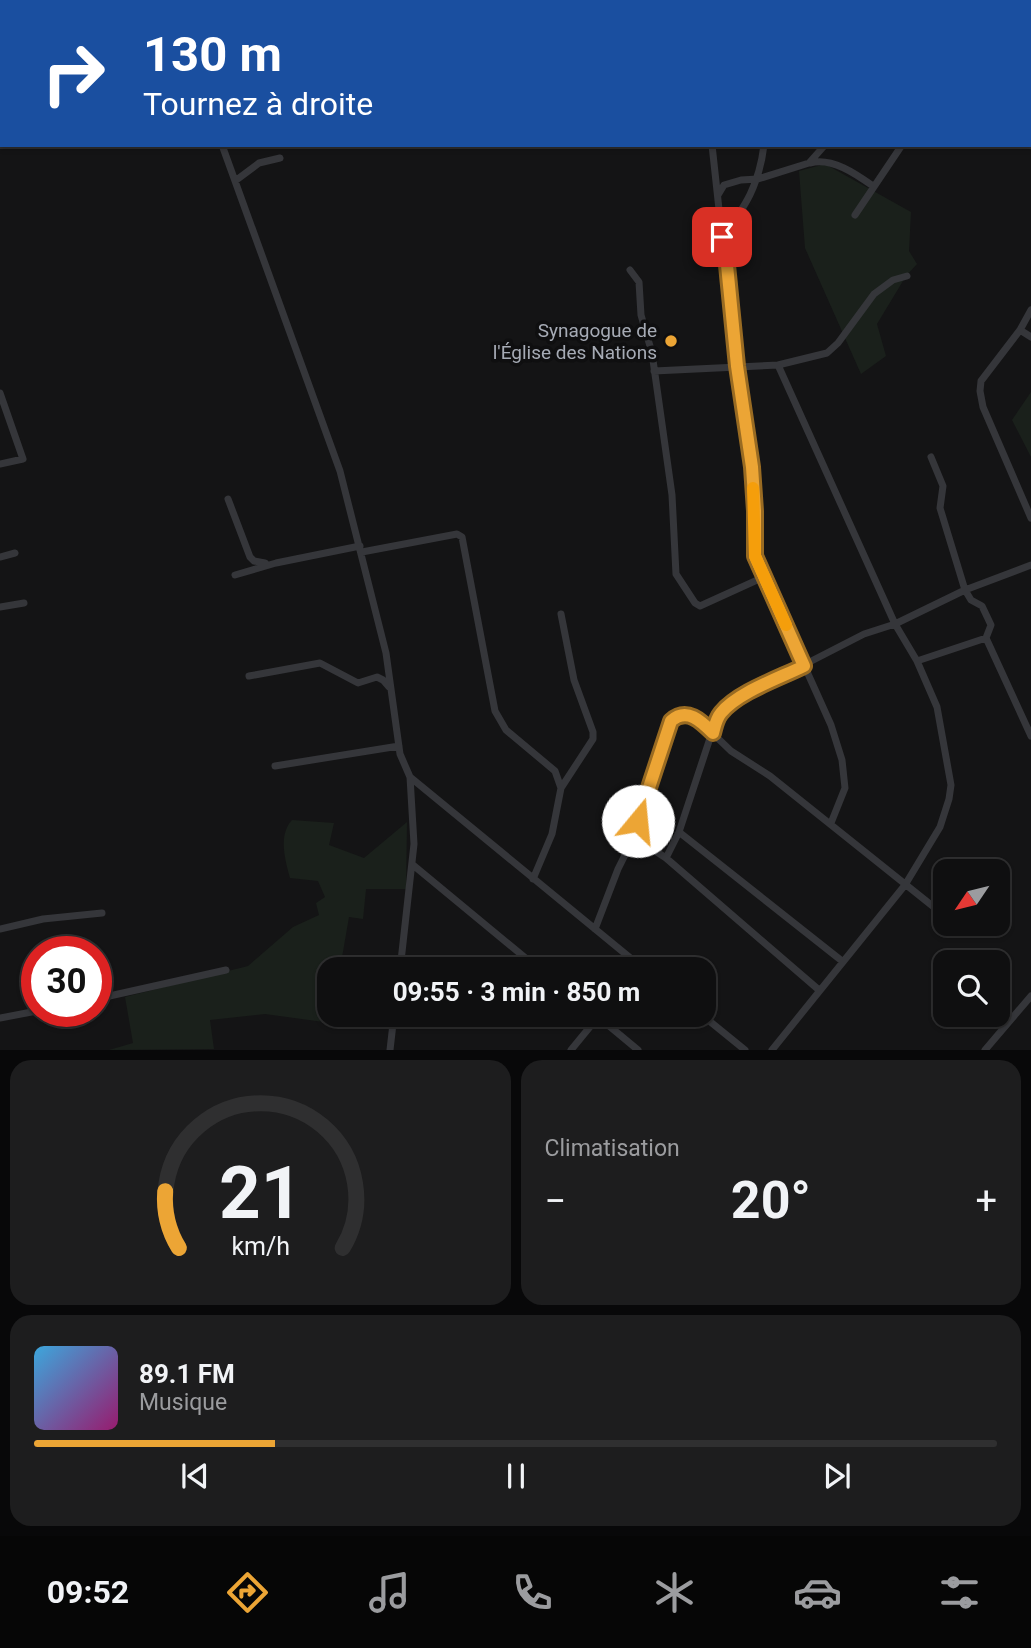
<!DOCTYPE html>
<html lang="fr">
<head>
<meta charset="utf-8">
<style>
	body { margin:0; font-family:Roboto,sans-serif; background:#1d1d1e; color:#f1f3f6; height:100vh; display:flex; flex-direction:column; font-size:26px; white-space:nowrap }
	* { box-sizing:border-box; margin:0 }
	p { font-size:23px; color:#9b9c9f }
	.icon { flex:none; width:38px; height:38px; fill:none; stroke:currentColor; stroke-width:2; stroke-linecap:round; stroke-linejoin:round }
	.map { position:relative; height:1050px; overflow:hidden }
	.sheet { display:flex; flex-direction:column; gap:10px; padding:10px; background:#080809; flex:1 }
	.sheet>* { flex:none }
	.hud { position:absolute; left:0px; top:0px; width:1032px; height:147px; box-shadow:0 2px 5px #0004,0 0 0 2px #2f2f30; background:#1a4fa0; color:#fff; overflow:hidden }
	.needle { width:46px; rotate:235deg }
	.controls { position:absolute; left:933px; top:859px; display:grid; gap:14px }
	.controls a { display:grid; place-items:center; width:77px; height:77px; border-radius:14px; background:#0f0f10; box-shadow:0 2px 5px #0004,0 0 0 2px #2f2f30; font-size:35px }
	.speed { position:absolute; left:21px; top:936px; display:flex; gap:14px; font-size:35px; font-weight:700; text-align:center }
	.speed>* { display:grid; place-content:center; width:91px; height:91px; border-radius:50%; background:#0f0f10; box-shadow:0 2px 5px #0004,0 0 0 2px #2f2f30; line-height:1 }
	.speed .limit { border:10px solid #d22; background:#fff; color:#111 }
	.pin { position:absolute; display:grid; place-items:center; width:60px; height:60px; color:#fff; margin:-30px; border-radius:14px; box-shadow:0 4px 10px #0006 }
	.me { position:absolute; width:77px; margin:-38px; rotate:17deg; stroke-linejoin:round; filter:drop-shadow(0 0 5px #0008) }
	.turn { display:flex; align-items:center; gap:24px; height:147px; padding:0 28px; font-size:32px }
	.turn .icon { width:91px; height:91px; stroke-width:2.5 }
	.turn b { display:block; font-size:49px; line-height:60px }
	.big { font-size:52px; font-weight:700; line-height:1.1 }
	.sheet .card { flex:1; display:flex; flex-direction:column; justify-content:center; gap:10px; min-width:0; padding:0 24px; border-radius:21px; background:#1d1d1e }
	.sheet .dial { align-items:center; gap:0 }
	.dial svg { height:182px; overflow:visible; fill:none; stroke:#2f2f30; stroke-width:7; stroke-linecap:round; text-anchor:middle }
	.dial text { fill:#f1f3f6; stroke:none }
	.song { display:flex; align-items:center; gap:21px }
	.cover { width:84px; height:84px; border-radius:10px; background:linear-gradient(135deg,hsl(200 70% 55%),hsl(320 70% 35%)) }
	.played { height:7px; border-radius:4px; background:linear-gradient(90deg,#eca535 25%,#2f2f30 25%) }
	.keys { display:flex; justify-content:space-around; direction:ltr }
	.heat { display:flex; justify-content:space-between; align-items:center; font-size:38px; direction:ltr }
	.sheet .tiles { flex:1; display:grid; gap:10px; grid-template-columns:1fr 1fr }
	.card:last-child { grid-column:span 2 }
	.trip { position:absolute; left:317px; top:957px; width:399px; height:70px; border-radius:21px; background:#0f0f10; box-shadow:0 2px 5px #0004,0 0 0 2px #2f2f30; font-weight:700; line-height:70px; text-align:center }
	.tab-bar { display:flex; height:112px; justify-content:space-around; align-items:center; background:#060606; color:#9b9c9f }
	.tab-bar .icon { width:49px; height:49px }
	.tab-bar .current { color:#eca535 }
	.tab-bar b { font-size:32px; color:#f1f3f6 }
	.map>svg:first-child { display:block }
	.green { fill:#1a201b }
	.lines { fill:none; stroke-linecap:round; stroke-linejoin:round }
	.street { stroke:#35363a; stroke-width:7 }
	.route-casing { stroke:#996b22; stroke-width:18 }
	.route { stroke:#eca535; stroke-width:12 }
	.slow { stroke:#f59e0b; stroke-width:12 }
	.poi-dot { fill:#eca535; stroke:#0f0f10; stroke-width:2.5 }
	.labels { text-anchor:middle; dominant-baseline:central; stroke-width:7; stroke-linejoin:round; paint-order:stroke }
	.poi-label { font-size:19px; fill:#a6abb5; stroke:#0f0f10; text-anchor:end }
</style>
</head>
<body>
<div class="map">
<svg width="1031" height="1050" viewBox="0 0 1031 1050">
	<rect width="100%" height="100%" fill="#141415"/>
	<path class="green" d="M825 164 911 212 909 251 917 264 906 276 877 324 886 356 861 374 805 248 799 171Z
		M1031 392V457L1012 420Z
		M292 820 334 823 329 845 364 858 407 822 406 889H366L363 919 349 917 340 969 329 970 331 1023 265 1014 210 1020 214 1049 109 1050 133 1043 125 997 248 966 293 927 319 915 316 903 325 897 318 881 290 878C285 860 278 835 292 820Z"/>
	<g class="lines">
		<path class="street" d="M19 0 20 2
			M181 0V2
			M697 0V2
			M104 2 111 0
			M772 2V0
			M901 2 903 0
			M0 30H2
			M222 145 340 471 386 653 400 754 410 777 414 844 400 970
			M712 145 722 237 727 265 737 366 752 467 756 511 755 556 831 725 842 760 845 788 831 823
			M810 163C832 157 856 174 873 186
			M235 181 259 163 280 158
			M718 195 724 185 741 180 758 179 809 163 825 145
			M855 215 902 145
			M722 237C746 206 759 185 764 145
			M630 270 639 282 641 315 652 353 672 495 676 574 695 603 700 606 764 577
			M1031 310 1020 330 1031 337
			M1020 330 981 381 980 391 983 407 1031 518
			M654 371 778 365 827 353 838 343 874 294 893 280 907 276
			M0 393 23 459 0 464
			M931 457 943 486 940 508 965 590 971 600 982 606 991 625 986 638 1031 736
			M228 499 250 557 254 561 265 563
			M362 552 457 534 462 537 495 711 506 730 555 771 561 788 552 834 533 879
			M0 557 15 553
			M235 575 276 563 360 546
			M0 607 24 603
			M561 614 574 680 593 732V739L561 788
			M917 661 986 638
			M249 676 320 663 358 683 377 677 383 680 389 687
			M275 766 399 746
			M410 777 645 970
			M679 832 842 961
			M634 837 666 858 819 990
			M666 858 679 832 716 720 721 712 751 692 864 634 895 624 965 590 1031 565
			M413 865 540 970
			M956 924 966 932
			M0 929 43 919 102 913
			M595 929 618 869 634 837 641 806 671 721 680 715 687 714 700 721 731 751 770 776 945 916
			M96 999 226 970
			M596 1015 638 1050
			M702 1015 745 1050
			M0 1018 37 1011
			M390 1050 394 1015
			M571 1050 598 1017
			M772 1050 905 885 940 827 949 799 951 785 937 707 917 661 895 624 778 365
			M985 1050 1031 996"/>
	</g>
	<g class="lines">
		<defs>
			<path id="route" d="M638 821 671 721C687 707 701 721 713 733 715 726 716 719 721 713 738 692 780 678 804 666L755 556V511L752 467 737 366 727 265 722 237"/>
		</defs>
		<use href="#route" class="route-casing"/>
		<use href="#route" class="route"/>
		<path class="slow" d="M753 488 755 556 786 625"/>
	</g>
	<circle class="poi-dot" cx="671" cy="341" r="7"/>
	<g class="labels">
		<g class="poi-label">
			<text x="657" y="330">Synagogue de<tspan x="657" dy="22">l'Église des Nations</tspan></text>
		</g>
	</g>
</svg>
<div class="controls">
<a><svg class="needle" viewBox="-14 -14 28 28"><path d="M0-13l5 13h-10z" fill="#e53935"/><path d="M0 13l5-13h-10z" fill="#9b9c9f"/></svg></a>
<a><svg class="icon" aria-label="search" viewBox="0 0 24 24"><circle cx="10" cy="10" r="6"/><path d="M15 15l6 6"/></svg></a>
</div>
<div class="speed"><div class="limit">30</div></div>
<div class="pin" style="left:722px;top:237px;background:#d93025"><svg class="icon" aria-label="arrive" viewBox="0 0 24 24"><path d="M6 21V4h12l-3 4 3 4H6"/></svg></div>
<svg class="me" style="left:638px;top:821px" viewBox="-20 -20 40 40"><circle r="19" fill="#fff"/><path d="M0-13L10 11 0 6-10 11z" fill="#eca535"/></svg>
<div class="trip">09:55 · 3 min · 850 m</div>
<div class="hud">
<div class="turn"><svg class="icon" aria-label="right" viewBox="0 0 24 24"><path d="M7 20v-9h11M14 6l5 5-5 5"/></svg><div><b>130 m</b>Tournez à droite</div></div>
</div>
</div>
<section class="sheet">
<div class="tiles">
<div class="card dial"><svg viewBox="0 0 100 80">
<path d="M14 69A42 42 0 1 1 86 69"/>
<path d="M14 69A42 42 0 0 1 8 44" stroke="#eca535"/>
<text x="50" y="56" font-size="32" font-weight="700">21</text>
<text x="50" y="72" font-size="11">km/h</text>
</svg></div>
<div class="card"><p>Climatisation</p>
<div class="heat"><a>−</a><b class="big">20°</b><a>+</a></div>
</div>
<div class="card">
<div class="song"><i class="cover"></i><div><b>89.1 FM</b><p>Musique</p></div></div>
<div class="played"></div>
<div class="keys"><svg class="icon" aria-label="previous" viewBox="0 0 24 24"><path d="M18 5L8 12l10 7zM5 5v14"/></svg><svg class="icon" aria-label="pause" viewBox="0 0 24 24"><path d="M8 5v14M16 5v14"/></svg><svg class="icon" aria-label="next" viewBox="0 0 24 24"><path d="M6 5l10 7-10 7zM19 5v14"/></svg></div>
</div>
</div>
</section>
<nav class="tab-bar">
<b>09:52</b>
<svg class="icon current" aria-label="directions" viewBox="0 0 24 24"><path d="M12 3l9 9-9 9-9-9zM9 14v-3h6M13 9l2 2-2 2"/></svg>
<svg class="icon" aria-label="music" viewBox="0 0 24 24"><path d="M9 18V5l10-2v13"/><circle cx="6" cy="18" r="3"/><circle cx="16" cy="16" r="3"/></svg>
<svg class="icon" aria-label="phone" viewBox="0 0 24 24"><path d="M5 4h4l2 5-3 2q2 4 5 5l2-3 5 2v4C11 20 4 13 5 4z"/></svg>
<svg class="icon" aria-label="climate" viewBox="0 0 24 24"><path d="M12 3v18M4 7l16 10M4 17L20 7"/></svg>
<svg class="icon" aria-label="car" viewBox="0 0 24 24"><path d="M5 17H2v-5l4-1 3-4h7l3 4 3 1v5h-3M9 17h6M6 11h13"/><circle cx="7" cy="17" r="2"/><circle cx="17" cy="17" r="2"/></svg>
<svg class="icon" aria-label="filters" viewBox="0 0 24 24"><path d="M4 7h16M4 17h16"/><circle cx="9" cy="7" r="2"/><circle cx="15" cy="17" r="2"/></svg>
</nav>
</body>
</html>
